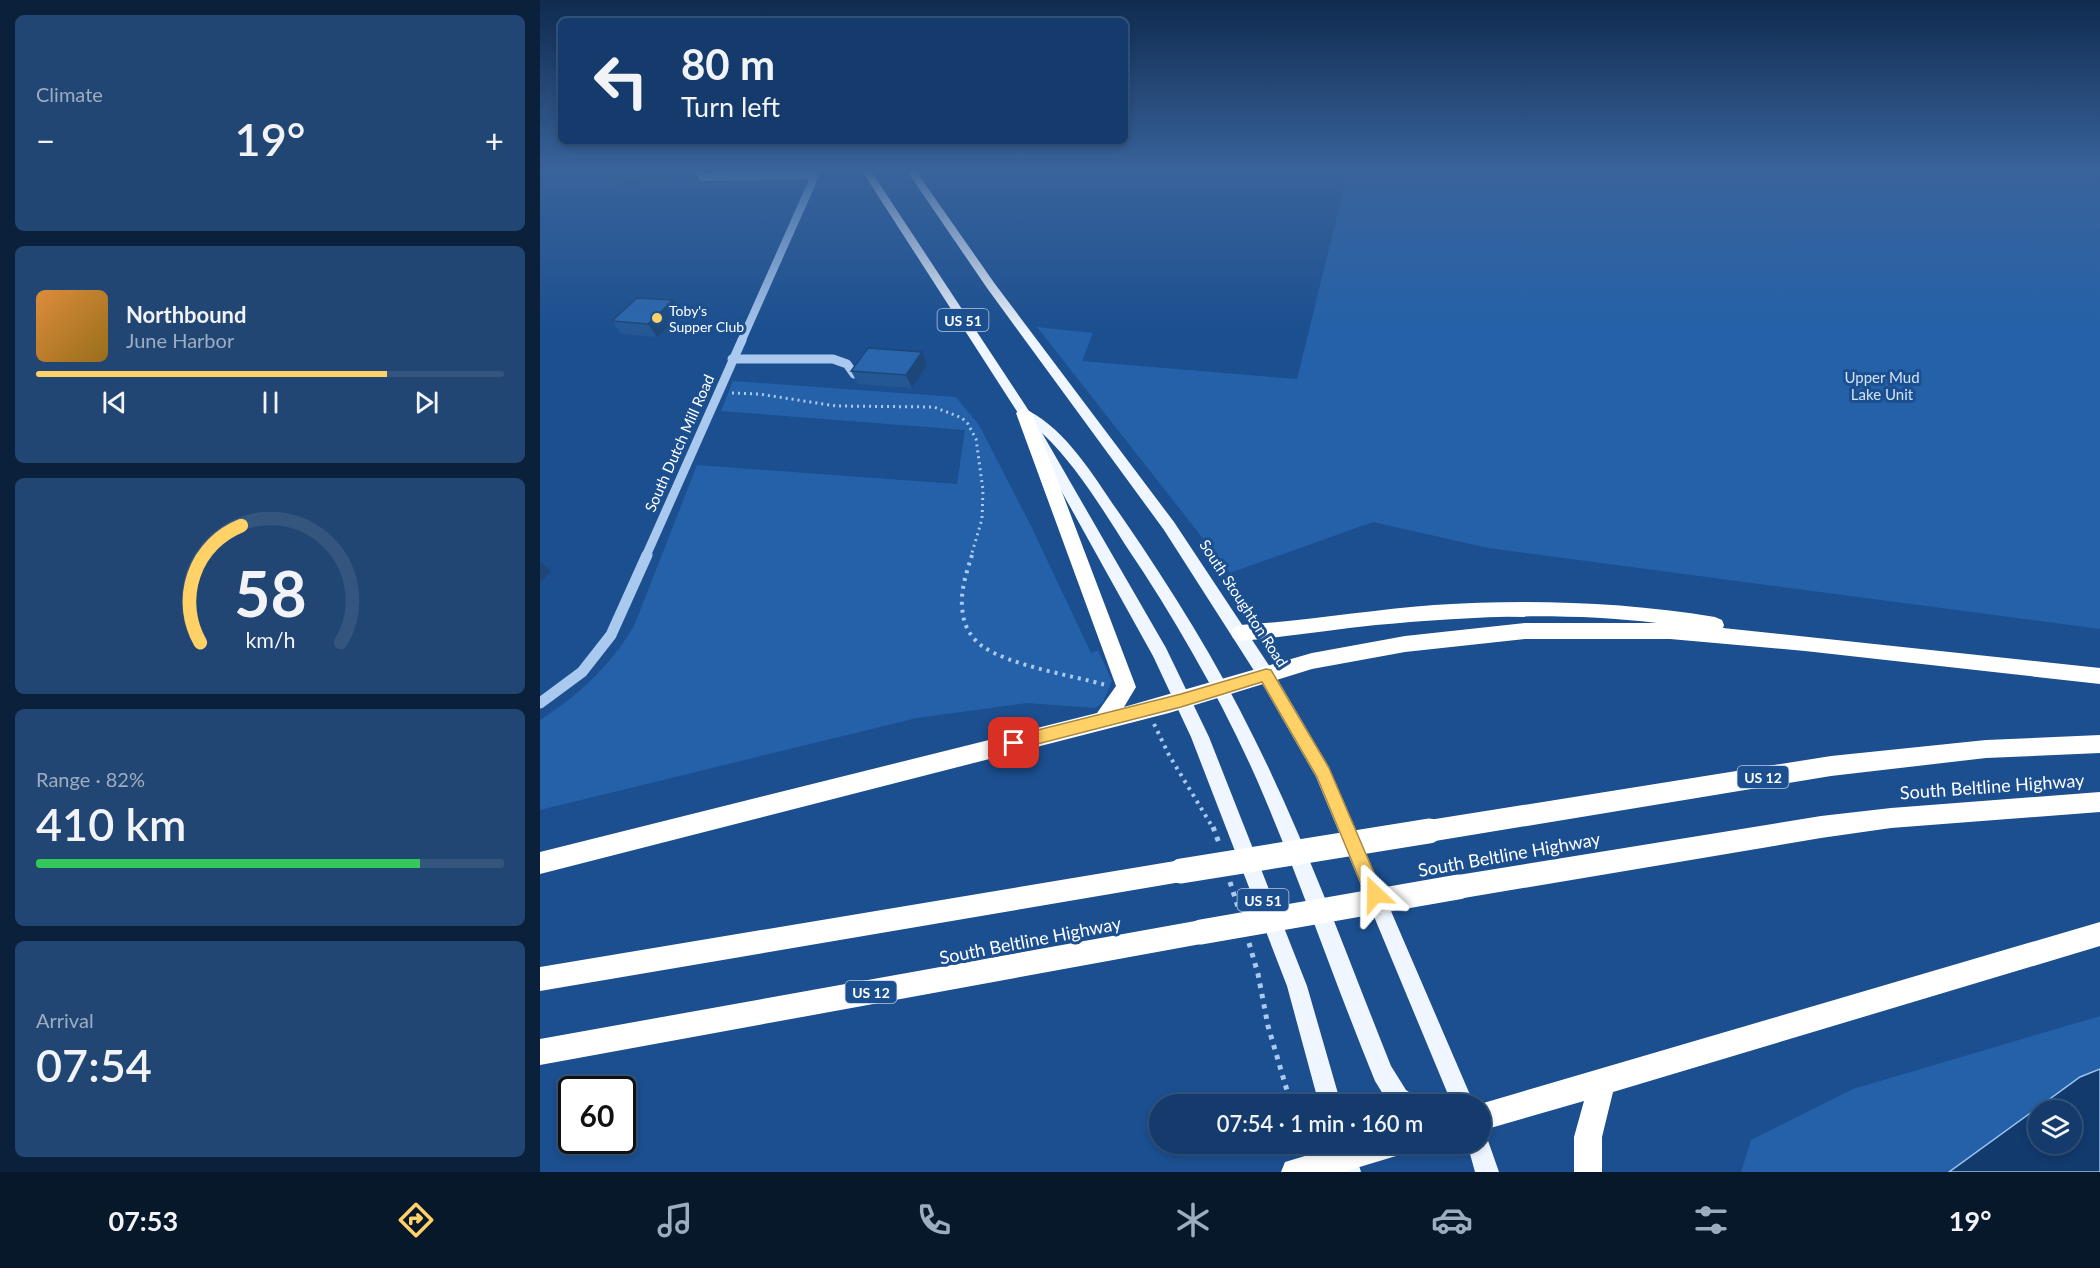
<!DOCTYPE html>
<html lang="en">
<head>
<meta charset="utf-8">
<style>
	body { margin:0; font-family:Lato,sans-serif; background:#214673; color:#f1f3f6; height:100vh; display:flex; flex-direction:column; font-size:22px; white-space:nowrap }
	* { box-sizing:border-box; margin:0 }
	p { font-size:20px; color:#9dadc1 }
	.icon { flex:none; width:33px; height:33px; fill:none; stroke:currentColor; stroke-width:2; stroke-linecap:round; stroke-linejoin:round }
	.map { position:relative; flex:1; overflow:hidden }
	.drawer { display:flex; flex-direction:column; gap:15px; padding:15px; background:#0b203b; width:540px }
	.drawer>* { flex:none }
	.banner { position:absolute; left:18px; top:18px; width:570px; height:126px; border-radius:9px; box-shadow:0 3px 9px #0003,0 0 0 2px #33557e; background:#143b6b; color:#f1f3f6; overflow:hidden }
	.fabs { position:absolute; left:1488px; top:1100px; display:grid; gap:12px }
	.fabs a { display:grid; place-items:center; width:54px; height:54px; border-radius:50%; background:#143b6b; box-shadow:0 3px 9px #0003,0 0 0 2px #33557e; font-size:30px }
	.speed { position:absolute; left:18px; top:1076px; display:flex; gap:12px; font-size:30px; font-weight:700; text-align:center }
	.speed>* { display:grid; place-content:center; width:78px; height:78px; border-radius:50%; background:#143b6b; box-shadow:0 3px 9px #0003,0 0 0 2px #33557e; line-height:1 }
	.speed .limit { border:3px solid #111; border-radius:9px; background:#fff; color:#111 }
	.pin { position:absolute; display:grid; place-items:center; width:51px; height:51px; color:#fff; margin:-26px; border-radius:12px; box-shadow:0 3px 9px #0006 }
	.me { position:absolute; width:66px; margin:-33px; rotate:337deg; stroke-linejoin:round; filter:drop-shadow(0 0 4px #0008) }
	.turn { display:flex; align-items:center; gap:21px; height:126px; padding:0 24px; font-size:27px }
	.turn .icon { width:78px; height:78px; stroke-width:2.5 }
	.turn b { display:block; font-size:42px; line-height:51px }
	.big { font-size:45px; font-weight:600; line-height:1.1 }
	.drawer .widget { flex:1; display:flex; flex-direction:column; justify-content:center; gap:9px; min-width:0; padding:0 21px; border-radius:9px; background:#214673 }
	.drawer .dial { align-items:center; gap:0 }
	.dial svg { height:156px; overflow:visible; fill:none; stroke:#33557e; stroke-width:7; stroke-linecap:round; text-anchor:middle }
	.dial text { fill:#f1f3f6; stroke:none }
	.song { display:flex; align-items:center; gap:18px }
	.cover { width:72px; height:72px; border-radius:9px; background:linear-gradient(135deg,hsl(30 70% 55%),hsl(40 70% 35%)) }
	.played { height:6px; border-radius:3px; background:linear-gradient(90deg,#ffd166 75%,#33557e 75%) }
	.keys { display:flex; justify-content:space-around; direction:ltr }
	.heat { display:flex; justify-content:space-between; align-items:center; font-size:33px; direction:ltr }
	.charge { height:9px; border-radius:4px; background:linear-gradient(90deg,#34c759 82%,#33557e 0) }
	.trip { position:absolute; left:609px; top:1094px; width:342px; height:60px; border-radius:30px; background:#143b6b; box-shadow:0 3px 9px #0003,0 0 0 2px #33557e; font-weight:600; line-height:60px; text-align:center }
	.tabs { display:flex; height:96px; justify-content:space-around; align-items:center; background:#08182b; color:#9dadc1 }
	.tabs .icon { width:42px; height:42px }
	.tabs .active { color:#ffd166 }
	.tabs b { font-size:27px; color:#f1f3f6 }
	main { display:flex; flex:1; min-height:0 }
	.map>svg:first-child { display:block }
	.green { fill:#2461a8; fill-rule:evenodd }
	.water { fill:#123a6d; stroke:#9cc4f0; stroke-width:1.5; fill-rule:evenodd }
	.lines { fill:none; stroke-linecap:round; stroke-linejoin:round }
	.path-far2 { stroke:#a9c9ee; stroke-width:3; stroke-dasharray:2 4; stroke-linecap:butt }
	.path-far1 { stroke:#a9c9ee; stroke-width:4; stroke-dasharray:3 5; stroke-linecap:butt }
	.path { stroke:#a9c9ee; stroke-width:5; stroke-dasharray:4.5 6; stroke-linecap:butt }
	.minor-far2 { stroke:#a9c9ee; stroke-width:8 }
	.minor-far1 { stroke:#a9c9ee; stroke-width:9 }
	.minor { stroke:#a9c9ee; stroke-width:11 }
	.major { fill:#f0f6ff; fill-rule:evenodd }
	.highway { fill:#fff; fill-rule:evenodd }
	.highway-bridge { stroke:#fff; stroke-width:25 }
	.wall { fill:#245895 }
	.shaded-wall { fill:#1d4779 }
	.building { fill:#2a66ad; stroke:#1d4779; stroke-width:1.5 }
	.route { fill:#ffd166; stroke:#a68842; stroke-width:1.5 }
	.poi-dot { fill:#ffd166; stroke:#1b4f8f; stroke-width:2 }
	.labels { text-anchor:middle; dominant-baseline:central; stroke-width:6; stroke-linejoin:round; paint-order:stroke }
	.far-poi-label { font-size:14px; fill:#fff; stroke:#1b4f8f; text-anchor:start }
	.shield { fill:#1b4f8f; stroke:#bbcadd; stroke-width:1.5 }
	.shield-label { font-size:14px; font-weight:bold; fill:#fff }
	.park-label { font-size:15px; fill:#cfe3fa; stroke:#1b4f8f }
	.street-label { font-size:15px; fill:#fff; stroke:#1b4f8f }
	.near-street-label { font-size:18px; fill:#fff; stroke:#1b4f8f }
</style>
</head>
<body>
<main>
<section class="drawer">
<div class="widget"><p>Climate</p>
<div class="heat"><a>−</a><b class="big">19°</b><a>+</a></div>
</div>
<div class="widget">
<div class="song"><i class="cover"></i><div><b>Northbound</b><p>June Harbor</p></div></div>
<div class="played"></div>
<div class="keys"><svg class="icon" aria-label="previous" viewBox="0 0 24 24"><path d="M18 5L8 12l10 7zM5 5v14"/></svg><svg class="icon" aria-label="pause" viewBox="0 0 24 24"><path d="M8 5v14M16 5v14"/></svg><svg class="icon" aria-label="next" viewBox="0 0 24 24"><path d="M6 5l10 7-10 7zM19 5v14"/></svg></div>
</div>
<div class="widget dial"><svg viewBox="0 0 100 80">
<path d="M14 69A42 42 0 1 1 86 69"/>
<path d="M14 69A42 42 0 0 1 35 9" stroke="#ffd166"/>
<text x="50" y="56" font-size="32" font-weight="700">58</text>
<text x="50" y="72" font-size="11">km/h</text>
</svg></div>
<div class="widget"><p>Range · 82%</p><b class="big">410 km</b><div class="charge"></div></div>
<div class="widget"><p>Arrival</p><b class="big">07:54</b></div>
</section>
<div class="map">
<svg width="1560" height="1172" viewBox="0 0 1560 1172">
	<rect width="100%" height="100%" fill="#1b4f8f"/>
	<path class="green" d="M808 171H1534L1560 181V629L948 548 833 522 690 573 497 327 553 333 542 361 757 379Z
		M193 381 416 397 439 425 491 526 551 653 558 650 572 681 563 702 555 708 487 703 377 718 0 810V720C39 695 70 666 94 626L157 465 417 484 425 430 181 411Z
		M1560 1016V1172H1201L1211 1140 1313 1089ZM1498 1110H1532V1143H1498Z"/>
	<path class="water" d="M1560 1069V1172H1409L1540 1077ZM1498 1110H1532V1143H1498Z"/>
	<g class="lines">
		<path class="path-far2" d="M192 393 219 394 296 406 394 407 422 418 428 424 436 439 443 490 442 519 431 556"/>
		<path class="path-far1" d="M432 555C426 574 419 594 423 614 424 626 432 639 442 646 471 666 530 675 566 685
			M614 724 629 755 673 828"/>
		<path class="path" d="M673 827 679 843
			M690 882 698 907
			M709 943 718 974 728 1026 751 1104"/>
		<path class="minor-far2" d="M160 171 162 177 274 175
			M201 342 271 185 275 171"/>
		<path class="minor-far1" d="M192 359H293L307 364 314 374
			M106 556 202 340"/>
		<path class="minor" d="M0 703 42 672 71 635 107 555"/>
		<path class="major" d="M322 171H331L489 411C530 433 557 482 584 520 632 590 677 662 714 738 767 844 807 956 851 1066L866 1090 875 1096 878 1104H849L835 1081C794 981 760 879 717 780 681 699 636 620 586 546 561 507 536 465 502 433L626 648 669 737 767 986 801 1104H779L747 986 651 737 613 656 478 413Z
			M367 171H376L455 284 634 522 732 670 789 767 934 1104H912L776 777 720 680 624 530 447 288Z
			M940 1133 946 1135 959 1172H935L927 1143H940Z
			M790 1143H812L821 1172H797Z"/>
		<path class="highway" d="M484 408 492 413 596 687 584 707 772 653 865 636 985 623H1117C1024 612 929 616 836 625 790 630 745 637 700 641L693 638 691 633 693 628 700 625C765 621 829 610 894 605 989 599 1082 602 1175 617L1182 620 1184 625 1183 628 1560 668V684L1265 651 1130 639H985L865 652 772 669 629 713 0 874V852L557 713 576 686 476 413Z
			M1560 735V753L1446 758 1291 776 889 842 881 839 878 831 881 823 889 820 1291 756 1446 740Z
			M1560 792V812L1351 828 1281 838 918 899 910 895 906 887 910 879 918 875 1281 816 1351 808Z
			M641 860 649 863 652 871 649 879 641 882 0 991V967Z
			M661 920 669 924 673 932 669 940 661 944 0 1065V1039Z
			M1560 922V946L1073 1092 1062 1137V1172H1034V1137L1044 1101 940 1131V1104Z
			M808 1143H870L866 1153 803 1172H741L745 1162Z"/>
		<path class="highway-bridge" d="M641 871 889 831
			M661 932 918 887"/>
	</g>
	<path class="wall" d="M142 314 117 337 81 334 72 321Z
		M382 352 387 365 372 388 318 384 311 371Z"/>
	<path class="shaded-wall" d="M93 171H122L125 178 85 187 77 175Z
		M133 300 142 314 117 337 108 324Z
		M382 352 387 365 372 388 366 375Z
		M0 561 11 571 0 583Z"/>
	<path class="building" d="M76 171H93L77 175Z
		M97 298 133 300 108 324 72 321Z
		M328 348 382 352 366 375 311 371Z"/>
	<linearGradient id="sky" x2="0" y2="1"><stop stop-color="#0f2b4f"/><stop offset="0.51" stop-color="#39639b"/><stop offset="1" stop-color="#39639b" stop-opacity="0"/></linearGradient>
	<rect width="1560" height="335" fill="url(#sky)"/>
	<path class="route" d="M726 669 731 670 789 768 843 894 841 900 835 903 828 900 777 777 722 682 641 707 474 750 468 748 466 743 468 738 474 736 641 694Z"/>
	<circle class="poi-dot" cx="117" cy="318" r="6"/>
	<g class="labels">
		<g class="far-poi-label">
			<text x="129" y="310">Toby's<tspan x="129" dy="16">Supper Club</tspan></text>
		</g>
		<g class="shield">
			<rect x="397.5" y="309" width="51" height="22" rx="4.5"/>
			<rect x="1197.5" y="766" width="51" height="22" rx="4.5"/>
			<rect x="697.5" y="889" width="51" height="22" rx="4.5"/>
			<rect x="305.5" y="981" width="51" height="22" rx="4.5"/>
		</g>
		<g class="shield-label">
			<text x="423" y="320">US 51</text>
			<text x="1223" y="777">US 12</text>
			<text x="723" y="900">US 51</text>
			<text x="331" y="992">US 12</text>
		</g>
		<g class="park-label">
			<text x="1342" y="377">Upper Mud<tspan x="1342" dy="17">Lake Unit</tspan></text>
		</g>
		<g class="street-label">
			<text transform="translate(139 443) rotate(-66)">South Dutch Mill Road</text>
			<text transform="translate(704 603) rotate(57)">South Stoughton Road</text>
		</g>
		<g class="near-street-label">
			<text transform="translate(1452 786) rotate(-4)">South Beltline Highway</text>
			<text transform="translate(969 854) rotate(-10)">South Beltline Highway</text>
			<text transform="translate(490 940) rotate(-11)">South Beltline Highway</text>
		</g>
	</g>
</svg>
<div class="fabs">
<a><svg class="icon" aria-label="layers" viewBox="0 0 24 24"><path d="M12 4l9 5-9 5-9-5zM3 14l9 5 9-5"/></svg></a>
</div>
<div class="speed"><div class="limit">60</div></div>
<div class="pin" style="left:474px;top:743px;background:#d93025"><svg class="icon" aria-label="arrive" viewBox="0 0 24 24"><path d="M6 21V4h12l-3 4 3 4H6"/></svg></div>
<svg class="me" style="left:835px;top:894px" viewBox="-20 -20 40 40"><path d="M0-17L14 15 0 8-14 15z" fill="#ffd166" stroke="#fff" stroke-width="4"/></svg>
<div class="trip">07:54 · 1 min · 160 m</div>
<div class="banner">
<div class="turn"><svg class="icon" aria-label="left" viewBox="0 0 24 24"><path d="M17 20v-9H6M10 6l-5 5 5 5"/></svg><div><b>80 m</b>Turn left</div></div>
</div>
</div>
</main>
<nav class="tabs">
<b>07:53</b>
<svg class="icon active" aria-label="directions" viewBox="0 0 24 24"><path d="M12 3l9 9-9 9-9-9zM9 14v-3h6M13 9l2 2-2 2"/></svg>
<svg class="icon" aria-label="music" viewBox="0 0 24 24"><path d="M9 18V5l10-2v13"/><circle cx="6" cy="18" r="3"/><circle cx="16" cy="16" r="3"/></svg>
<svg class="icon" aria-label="phone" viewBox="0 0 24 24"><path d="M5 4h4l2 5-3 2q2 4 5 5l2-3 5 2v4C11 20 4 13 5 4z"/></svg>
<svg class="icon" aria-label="climate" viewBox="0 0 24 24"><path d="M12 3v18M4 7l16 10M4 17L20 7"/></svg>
<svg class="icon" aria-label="car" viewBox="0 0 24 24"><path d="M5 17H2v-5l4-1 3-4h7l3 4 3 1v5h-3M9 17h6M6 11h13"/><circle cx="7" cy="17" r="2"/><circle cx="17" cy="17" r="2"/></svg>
<svg class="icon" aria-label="filters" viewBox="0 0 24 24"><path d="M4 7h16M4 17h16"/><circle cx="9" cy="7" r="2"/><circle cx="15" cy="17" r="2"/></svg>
<b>19°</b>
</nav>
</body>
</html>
